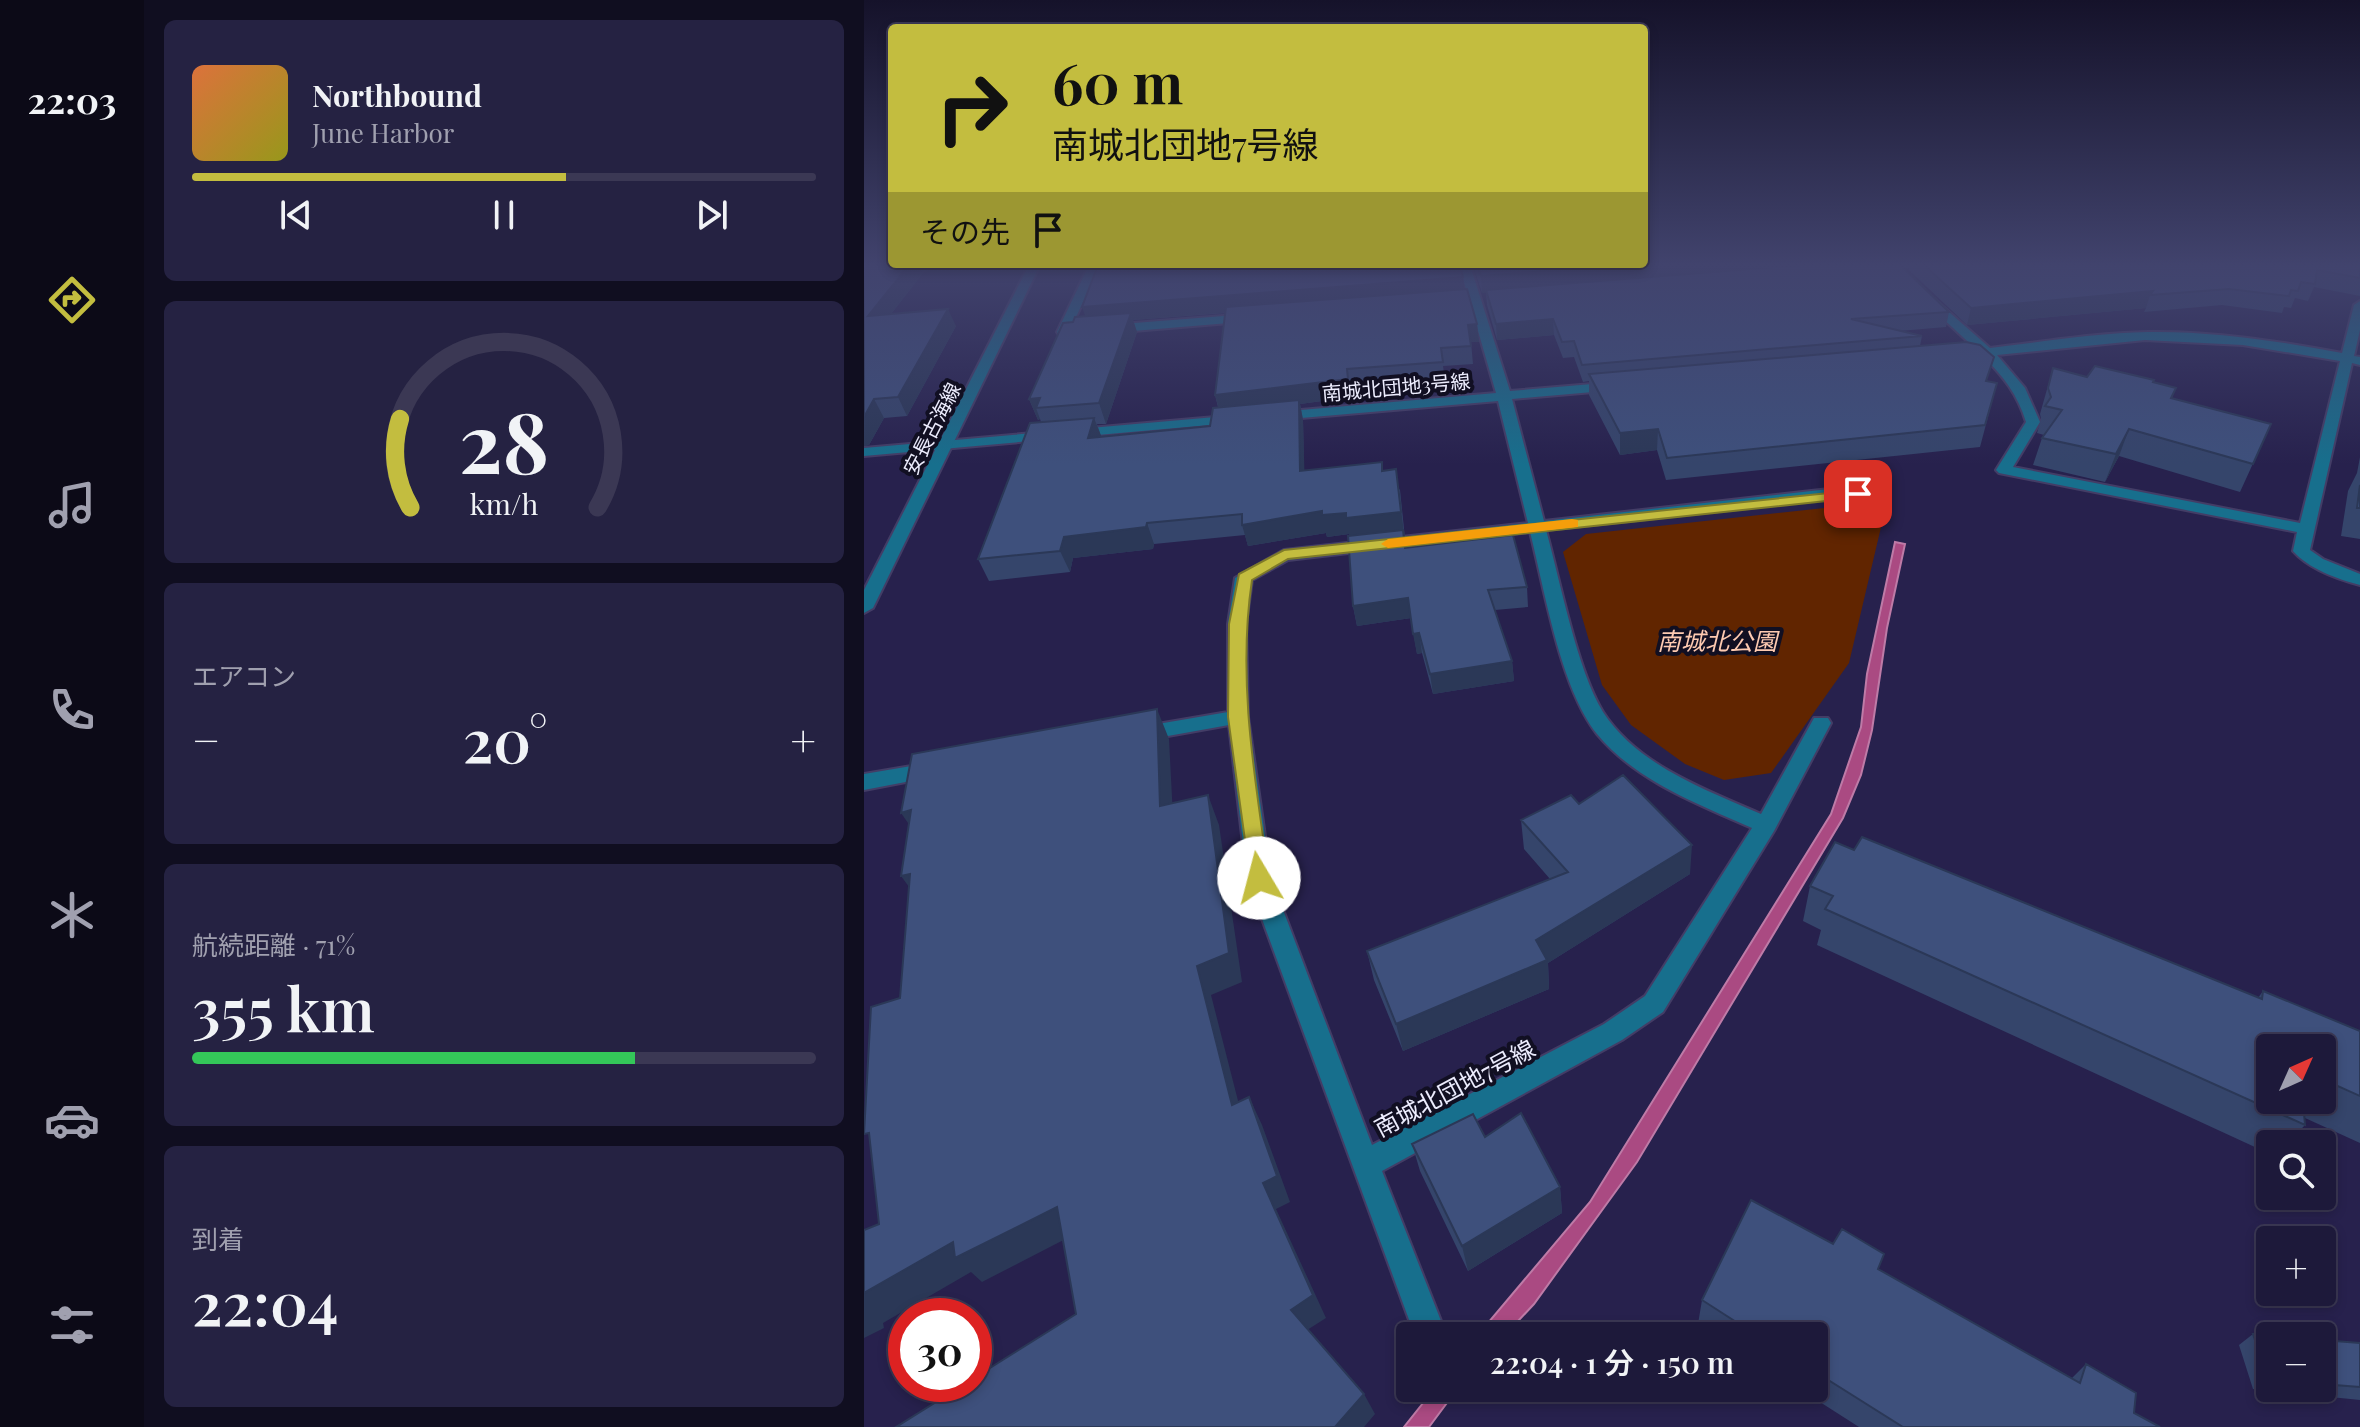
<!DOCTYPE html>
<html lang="ja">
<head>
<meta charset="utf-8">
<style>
	body { margin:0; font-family:"Playfair Display","Noto Sans JP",serif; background:#252242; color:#f1f3f6; height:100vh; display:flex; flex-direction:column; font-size:30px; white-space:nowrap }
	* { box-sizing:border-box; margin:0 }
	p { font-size:26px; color:#a0a0af }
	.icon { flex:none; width:44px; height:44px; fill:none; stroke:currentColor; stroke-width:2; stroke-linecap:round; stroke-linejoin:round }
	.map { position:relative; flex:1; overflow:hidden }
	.details { display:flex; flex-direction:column; gap:20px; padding:20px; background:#100e20; width:720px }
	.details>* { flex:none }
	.banner { position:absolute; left:24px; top:24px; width:760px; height:244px; border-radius:8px; box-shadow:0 4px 12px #0003,0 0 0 2px #3b3854; background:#c3bd3f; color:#111; overflow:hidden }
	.needle { width:52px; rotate:45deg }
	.buttons { position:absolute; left:1392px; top:1034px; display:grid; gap:16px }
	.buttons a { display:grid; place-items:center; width:80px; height:80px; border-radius:8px; background:#1d193a; box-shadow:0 4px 12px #0003,0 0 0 2px #3b3854; font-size:40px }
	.speed { position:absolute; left:24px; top:1298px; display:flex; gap:16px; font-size:40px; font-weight:700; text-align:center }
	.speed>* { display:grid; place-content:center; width:104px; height:104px; border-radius:50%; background:#1d193a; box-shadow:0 4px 12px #0003,0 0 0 2px #3b3854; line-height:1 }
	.speed .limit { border:12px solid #d22; background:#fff; color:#111 }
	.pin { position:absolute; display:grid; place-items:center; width:68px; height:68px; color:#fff; margin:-34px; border-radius:16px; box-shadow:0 4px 12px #0006 }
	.me { position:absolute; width:88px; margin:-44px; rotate:352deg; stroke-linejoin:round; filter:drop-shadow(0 0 6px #0008) }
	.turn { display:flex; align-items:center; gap:28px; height:168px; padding:0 32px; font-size:36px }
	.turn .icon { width:104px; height:104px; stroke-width:2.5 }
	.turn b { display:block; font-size:56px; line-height:68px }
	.then { display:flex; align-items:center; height:76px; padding:0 32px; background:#0003; gap:16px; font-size:30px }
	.big { font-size:60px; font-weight:600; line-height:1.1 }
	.details .card { flex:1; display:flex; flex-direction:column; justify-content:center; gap:12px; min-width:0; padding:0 28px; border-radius:12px; background:#252242 }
	.details .dial { align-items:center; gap:0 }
	.dial svg { height:208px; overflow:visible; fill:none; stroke:#3b3854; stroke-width:7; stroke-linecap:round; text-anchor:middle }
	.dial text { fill:#f1f3f6; stroke:none }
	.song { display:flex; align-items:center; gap:24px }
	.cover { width:96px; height:96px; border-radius:12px; background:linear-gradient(135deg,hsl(20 70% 55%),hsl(60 70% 35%)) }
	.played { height:8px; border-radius:4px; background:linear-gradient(90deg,#c3bd3f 60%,#3b3854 60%) }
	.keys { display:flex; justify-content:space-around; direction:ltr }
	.heat { display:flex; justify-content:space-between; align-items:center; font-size:44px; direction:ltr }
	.charge { height:12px; border-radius:6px; background:linear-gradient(90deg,#34c759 71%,#3b3854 0) }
	.trip { position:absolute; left:532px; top:1322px; width:432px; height:80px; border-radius:8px; background:#1d193a; box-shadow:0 4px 12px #0003,0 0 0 2px #3b3854; font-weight:600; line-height:80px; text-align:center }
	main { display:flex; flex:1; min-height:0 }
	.tab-bar { display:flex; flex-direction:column; width:144px; justify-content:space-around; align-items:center; background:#0c0a17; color:#a0a0af }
	.tab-bar .icon { width:56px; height:56px }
	.tab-bar .selected { color:#c3bd3f }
	.tab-bar b { font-size:36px; color:#f1f3f6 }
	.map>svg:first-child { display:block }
	.green { fill:#612500 }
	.water { fill:#aa4a82; stroke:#be7ba7; stroke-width:2 }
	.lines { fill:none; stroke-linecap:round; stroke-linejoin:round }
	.minor-casing { stroke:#433d66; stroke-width:4 }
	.tertiary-casing { stroke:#433d66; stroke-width:4 }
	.minor { fill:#176f8d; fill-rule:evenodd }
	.tertiary { fill:#176f8d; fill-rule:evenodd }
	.wall { fill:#35456b; fill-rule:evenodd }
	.shaded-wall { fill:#2b3857 }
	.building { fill:#3e507c; stroke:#2b3857; stroke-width:2 }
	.route { fill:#c3bd3f; stroke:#7f7b29; stroke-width:2 }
	.slow { fill:#f59e0b }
	.labels { text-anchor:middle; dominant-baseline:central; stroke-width:8; stroke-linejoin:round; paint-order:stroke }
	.far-street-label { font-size:20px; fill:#ececfd; stroke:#110f22 }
	.park-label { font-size:24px; font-style:italic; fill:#fecab1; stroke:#110f22 }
	.street-label { font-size:24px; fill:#ececfd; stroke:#110f22 }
</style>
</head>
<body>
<main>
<nav class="tab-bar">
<b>22:03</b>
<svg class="icon selected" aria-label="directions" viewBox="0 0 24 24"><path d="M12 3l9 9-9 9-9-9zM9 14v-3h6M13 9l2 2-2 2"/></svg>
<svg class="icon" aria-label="music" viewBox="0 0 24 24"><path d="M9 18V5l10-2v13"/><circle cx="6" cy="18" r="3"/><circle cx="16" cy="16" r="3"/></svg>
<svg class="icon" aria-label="phone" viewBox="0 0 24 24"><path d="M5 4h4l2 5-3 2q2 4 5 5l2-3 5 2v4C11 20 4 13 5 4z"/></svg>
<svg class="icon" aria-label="climate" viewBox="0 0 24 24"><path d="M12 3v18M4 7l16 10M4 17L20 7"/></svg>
<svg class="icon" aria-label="car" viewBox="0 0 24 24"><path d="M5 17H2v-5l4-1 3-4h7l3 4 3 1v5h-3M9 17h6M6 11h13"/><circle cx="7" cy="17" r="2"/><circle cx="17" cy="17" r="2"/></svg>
<svg class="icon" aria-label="filters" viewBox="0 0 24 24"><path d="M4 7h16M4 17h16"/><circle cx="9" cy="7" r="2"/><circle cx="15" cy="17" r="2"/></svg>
</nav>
<section class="details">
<div class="card">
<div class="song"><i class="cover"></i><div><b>Northbound</b><p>June Harbor</p></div></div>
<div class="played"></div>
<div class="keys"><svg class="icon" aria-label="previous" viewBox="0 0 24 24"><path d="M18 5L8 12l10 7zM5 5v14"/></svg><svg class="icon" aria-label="pause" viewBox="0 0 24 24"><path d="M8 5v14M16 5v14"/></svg><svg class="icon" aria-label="next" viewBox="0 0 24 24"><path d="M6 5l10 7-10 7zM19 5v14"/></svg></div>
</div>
<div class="card dial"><svg viewBox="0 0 100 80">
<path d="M14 69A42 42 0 1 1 86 69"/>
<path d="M14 69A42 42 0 0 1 10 35" stroke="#c3bd3f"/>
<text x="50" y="56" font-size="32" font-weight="700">28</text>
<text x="50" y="72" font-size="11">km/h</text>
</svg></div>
<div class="card"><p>エアコン</p>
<div class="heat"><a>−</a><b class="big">20°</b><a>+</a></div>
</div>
<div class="card"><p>航続距離 · 71%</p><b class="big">355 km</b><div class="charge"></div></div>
<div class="card"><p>到着</p><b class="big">22:04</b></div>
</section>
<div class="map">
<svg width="1496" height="1427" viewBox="0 0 1496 1427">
	<rect width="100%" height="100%" fill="#27214d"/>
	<path class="green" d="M988 505 1022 506 985 663 907 773 860 780 821 764 767 725 738 685 699 552 722 534Z"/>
	<path class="water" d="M1031 542 1041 544 1023 628 1008 730 997 775 979 818 773 1162 670 1304 640 1336H613L726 1202 967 814 997 727 1003 674Z
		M571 1388H594L565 1427H540Z"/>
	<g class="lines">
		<defs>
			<path id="minor" d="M40 265 66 267 61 270 0 275V269Z
				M225 265H236L207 328 219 331 213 335H195L193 332Z
				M595 265H606L646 391 752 382 759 386 752 390 648 399 680 521 974 488 1013 489 1021 494 1013 499 974 498 682 530C696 580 713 670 739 712 773 765 842 790 897 814L950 718H964L967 723 910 831 799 1012 758 1040 518 1171 579 1326 575 1336H551L383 878 365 725 276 741 266 734 276 727 364 712V624L371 578 420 550 664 523 634 401 414 420 407 416 414 412 632 393ZM666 532C681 591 696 687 733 734 772 781 834 804 888 828L781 996 740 1024 508 1145 407 878 384 717 382 624 388 580 424 560Z
				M1008 265H1052L1011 271 1006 268Z
				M1062 299H1070L1126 348C1178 342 1231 333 1284 332 1349 331 1414 341 1478 353L1490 305 1496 301V330L1490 356 1496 357V365L1488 363 1446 550 1459 559 1496 574V585C1473 579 1445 569 1429 551L1433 532 1135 473 1132 470 1162 422C1154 395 1139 376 1120 357L1095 358V352L1113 350 1062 303ZM1281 340 1379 345 1476 361 1436 523 1149 467 1176 422 1161 388 1133 355Z
				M385 314 389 315V321L245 333 239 329 245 325Z
				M374 415 381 419 379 422 0 456V448Z
				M71 762 78 765 82 770 78 775 0 790V774Z"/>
			<path id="tertiary" d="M165 265H176L9 608 0 613V590Z"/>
		</defs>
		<use href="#minor" class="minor-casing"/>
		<use href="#tertiary" class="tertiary-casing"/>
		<use href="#minor" class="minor"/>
		<use href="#tertiary" class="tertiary"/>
	</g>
	<path class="wall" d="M0 265 59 273 27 314 92 326 43 416 20 418 5 445 0 446Z
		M609 265H1036L1085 312 1082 327 1035 331 1058 336 1056 346 1123 382 1133 383 1116 447 802 480 793 450 756 455 725 395V381L719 382 710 357 699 358 690 335 633 340 623 305 622 292 618 293Z
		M1046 265H1496V296L1450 287 1444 301 1431 298 1427 308 1420 307 1418 313 1358 305 1280 312 1282 308 1103 325 1045 270Z
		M599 277 601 289 613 324 615 342H607L609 364 579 366 581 380 486 387 487 397 436 404 439 420 440 470 519 471 536 490 542 548 663 587 664 607 631 610 648 661 650 681 569 694 558 653 553 654 547 618 493 626 489 606 485 534 463 537 462 533 384 546 381 535 290 544 289 549 209 558 206 572 125 581 114 559 177 422 176 419 174 420 165 399 199 323ZM361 313 351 395 354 407 346 426 237 436 233 424H242L273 332 269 320Z
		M1189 368 1223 377 1289 382 1312 388 1308 398 1407 424 1376 492 1255 456 1241 482 1169 465 1178 438 1180 435 1173 433 1177 419 1176 414Z
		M1496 457V539L1477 536 1484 491 1493 473Z
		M715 804 826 874 684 963 685 989 539 1051 510 980 503 951 686 879 660 849 657 820Z
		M990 850 1394 998 1399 991 1496 1031V1143L1441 1118V1125L1423 1144H1406V1154L953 945 957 930 939 921 946 886ZM1458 1048V1100H1406Z
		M621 1137 696 1187 698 1213 604 1271 556 1171 548 1144Z
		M1014 1269 1208 1378 1222 1364 1270 1413 1296 1427H995L934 1388H950V1336H853L834 1324 838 1300Z
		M1389 1334 1406 1336V1388H1458V1340L1496 1343V1400L1389 1389 1375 1345Z"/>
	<path class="shaded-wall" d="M45 265H55L59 273 12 333 4 316Z
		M758 265H957L618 293 617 276Z
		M599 277 601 293 269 320 273 332 242 424 235 403 224 324 218 307Z
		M1289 291 1286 295 1282 308 1103 325 1107 308Z
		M84 309 92 326 43 416 34 397Z
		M689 319 690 335 633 340 632 324Z
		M613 324 615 342H606L604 325Z
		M483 369 487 397 436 404 439 420 441 492 436 471 356 413 351 395Z
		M176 398 172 408 176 419 174 420 165 399Z
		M10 399 20 418 5 445 0 446V417Z
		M230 418 238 438H224Z
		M794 429 793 450 756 455V433Z
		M1265 429 1255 456 1241 482 1252 454Z
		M532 469 542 549 486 540 485 534 463 537 462 533 384 546 378 525Z
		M283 523 290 544 289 549 209 558 206 572 196 551 200 537Z
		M544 598 547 618 493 626 489 606Z
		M555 633 558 653 553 654 549 634Z
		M648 661 650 681 569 694 566 674Z
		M293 709 305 739 310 836 296 806Z
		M344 795 355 825 378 982 347 995 382 1132 368 1105 333 966Z
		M47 810 58 843 37 813Z
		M828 845 826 874 684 963 685 989 539 1051 532 1024Z
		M46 874 59 906 37 876Z
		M385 1097 398 1125 426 1202 412 1209 462 1318 440 1332 427 1310 399 1183Z
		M696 1187 698 1213 604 1271 598 1246Z
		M193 1207 215 1232 118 1282 107 1272 19 1323 20 1328 0 1338V1293L89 1242Z
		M500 1394 511 1414 500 1427H471Z"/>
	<path class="building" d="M0 265H45L4 316 84 309 34 397 10 399 0 417Z
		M234 265H596L599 277 218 307Z
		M613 265H758L617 276Z
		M939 265H1036L1085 312 987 319 1058 336 718 365 710 341 698 342 689 319 632 324 622 290Z
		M1060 265H1496V278L1453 270 1451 284 1437 282 1434 291 1427 290 1425 296 1365 289 1286 295 1289 291 1107 308Z
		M603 289 613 324 604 325 607 346 577 348 579 362 483 369 484 379 351 395 362 307Z
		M267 313 235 403 172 408 176 398 165 399 199 323 209 322 211 317Z
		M1102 342 1116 345 1130 357 1122 381 1133 383 1121 425 803 458 794 429 756 433 725 374Z
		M1231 366 1290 380 1289 382 1312 388 1307 398 1407 424 1389 464 1265 429 1252 454 1178 438 1198 410 1181 406 1187 397 1184 388 1189 368 1223 377Z
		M435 400 436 471 518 462V471L532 469 537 512 482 518V513L458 515V511L378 525V514L283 523 282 527 200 537 196 551 114 559 166 423 230 418 224 438 346 426 349 408Z
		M1496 485V508H1493Z
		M539 530 541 548 649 535 663 587 624 590 648 661 566 674 555 633 549 634 544 598 489 606 484 536Z
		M293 709 296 806 344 795 365 953 333 966 368 1105 385 1097 413 1176 399 1183 449 1295 427 1310 500 1394 471 1427H32L101 1384H110V1378L212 1314 193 1207 91 1258 89 1242 0 1293V1230L15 1224 5 1133 0 1134 7 1007 36 998 46 874 37 876 47 810 37 813 48 754Z
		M759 775 828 845 672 940 683 960 532 1024 503 951 704 872 657 820 707 795 715 804Z
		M998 837 1398 999 1399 991 1496 1031V1096L1458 1079V1048H1406V1100H1439L1441 1125 961 909 969 896 946 886 971 842 990 850Z
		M657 1113 696 1187 598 1246 548 1144 609 1114 621 1137Z
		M887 1200 969 1244 978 1229 1020 1254 1014 1269 1216 1383 1222 1364 1272 1393 1270 1413 1296 1427H1039L950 1371V1336H894L838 1300Z
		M1389 1334 1413 1336H1406V1378H1404Z
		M1458 1340 1496 1343V1387L1458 1384Z"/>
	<linearGradient id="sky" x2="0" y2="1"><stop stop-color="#15122a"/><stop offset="0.57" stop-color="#41436d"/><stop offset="1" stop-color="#41436d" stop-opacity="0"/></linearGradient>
	<rect width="1496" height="465" fill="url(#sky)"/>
	<path class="route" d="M994 490 999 491V497L424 559 388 580C373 680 391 779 405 878L395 887 387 884 364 717 365 624 375 574 420 550Z"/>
	<path class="slow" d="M708 519 714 520V527L524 548 517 544 524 539Z"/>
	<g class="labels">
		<g class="far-street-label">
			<text transform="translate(532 386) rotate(-5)">南城北団地3号線</text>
			<text transform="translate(67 428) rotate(-63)">安長古海線</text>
		</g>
		<g class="park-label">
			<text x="853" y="640">南城北公園</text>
		</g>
		<g class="street-label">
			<text transform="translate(590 1087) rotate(-28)">南城北団地7号線</text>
		</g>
	</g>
</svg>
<div class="buttons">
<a><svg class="needle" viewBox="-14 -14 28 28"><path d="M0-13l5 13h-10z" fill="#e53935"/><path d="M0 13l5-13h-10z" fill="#a0a0af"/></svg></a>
<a><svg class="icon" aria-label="search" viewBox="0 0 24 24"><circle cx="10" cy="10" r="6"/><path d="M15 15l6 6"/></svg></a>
<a>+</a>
<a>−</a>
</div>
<div class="speed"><div class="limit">30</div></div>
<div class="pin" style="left:994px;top:494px;background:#d93025"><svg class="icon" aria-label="arrive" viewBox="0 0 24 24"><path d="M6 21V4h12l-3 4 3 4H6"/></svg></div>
<svg class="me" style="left:395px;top:878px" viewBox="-20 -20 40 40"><circle r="19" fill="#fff"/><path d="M0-13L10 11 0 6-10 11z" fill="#c3bd3f"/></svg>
<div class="trip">22:04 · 1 分 · 150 m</div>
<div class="banner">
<div class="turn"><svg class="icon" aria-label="right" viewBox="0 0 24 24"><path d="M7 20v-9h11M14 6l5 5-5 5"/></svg><div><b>60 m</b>南城北団地7号線</div></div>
<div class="then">その先<svg class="icon" aria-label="arrive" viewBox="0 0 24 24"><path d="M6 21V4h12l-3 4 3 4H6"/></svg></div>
</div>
</div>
</main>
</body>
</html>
